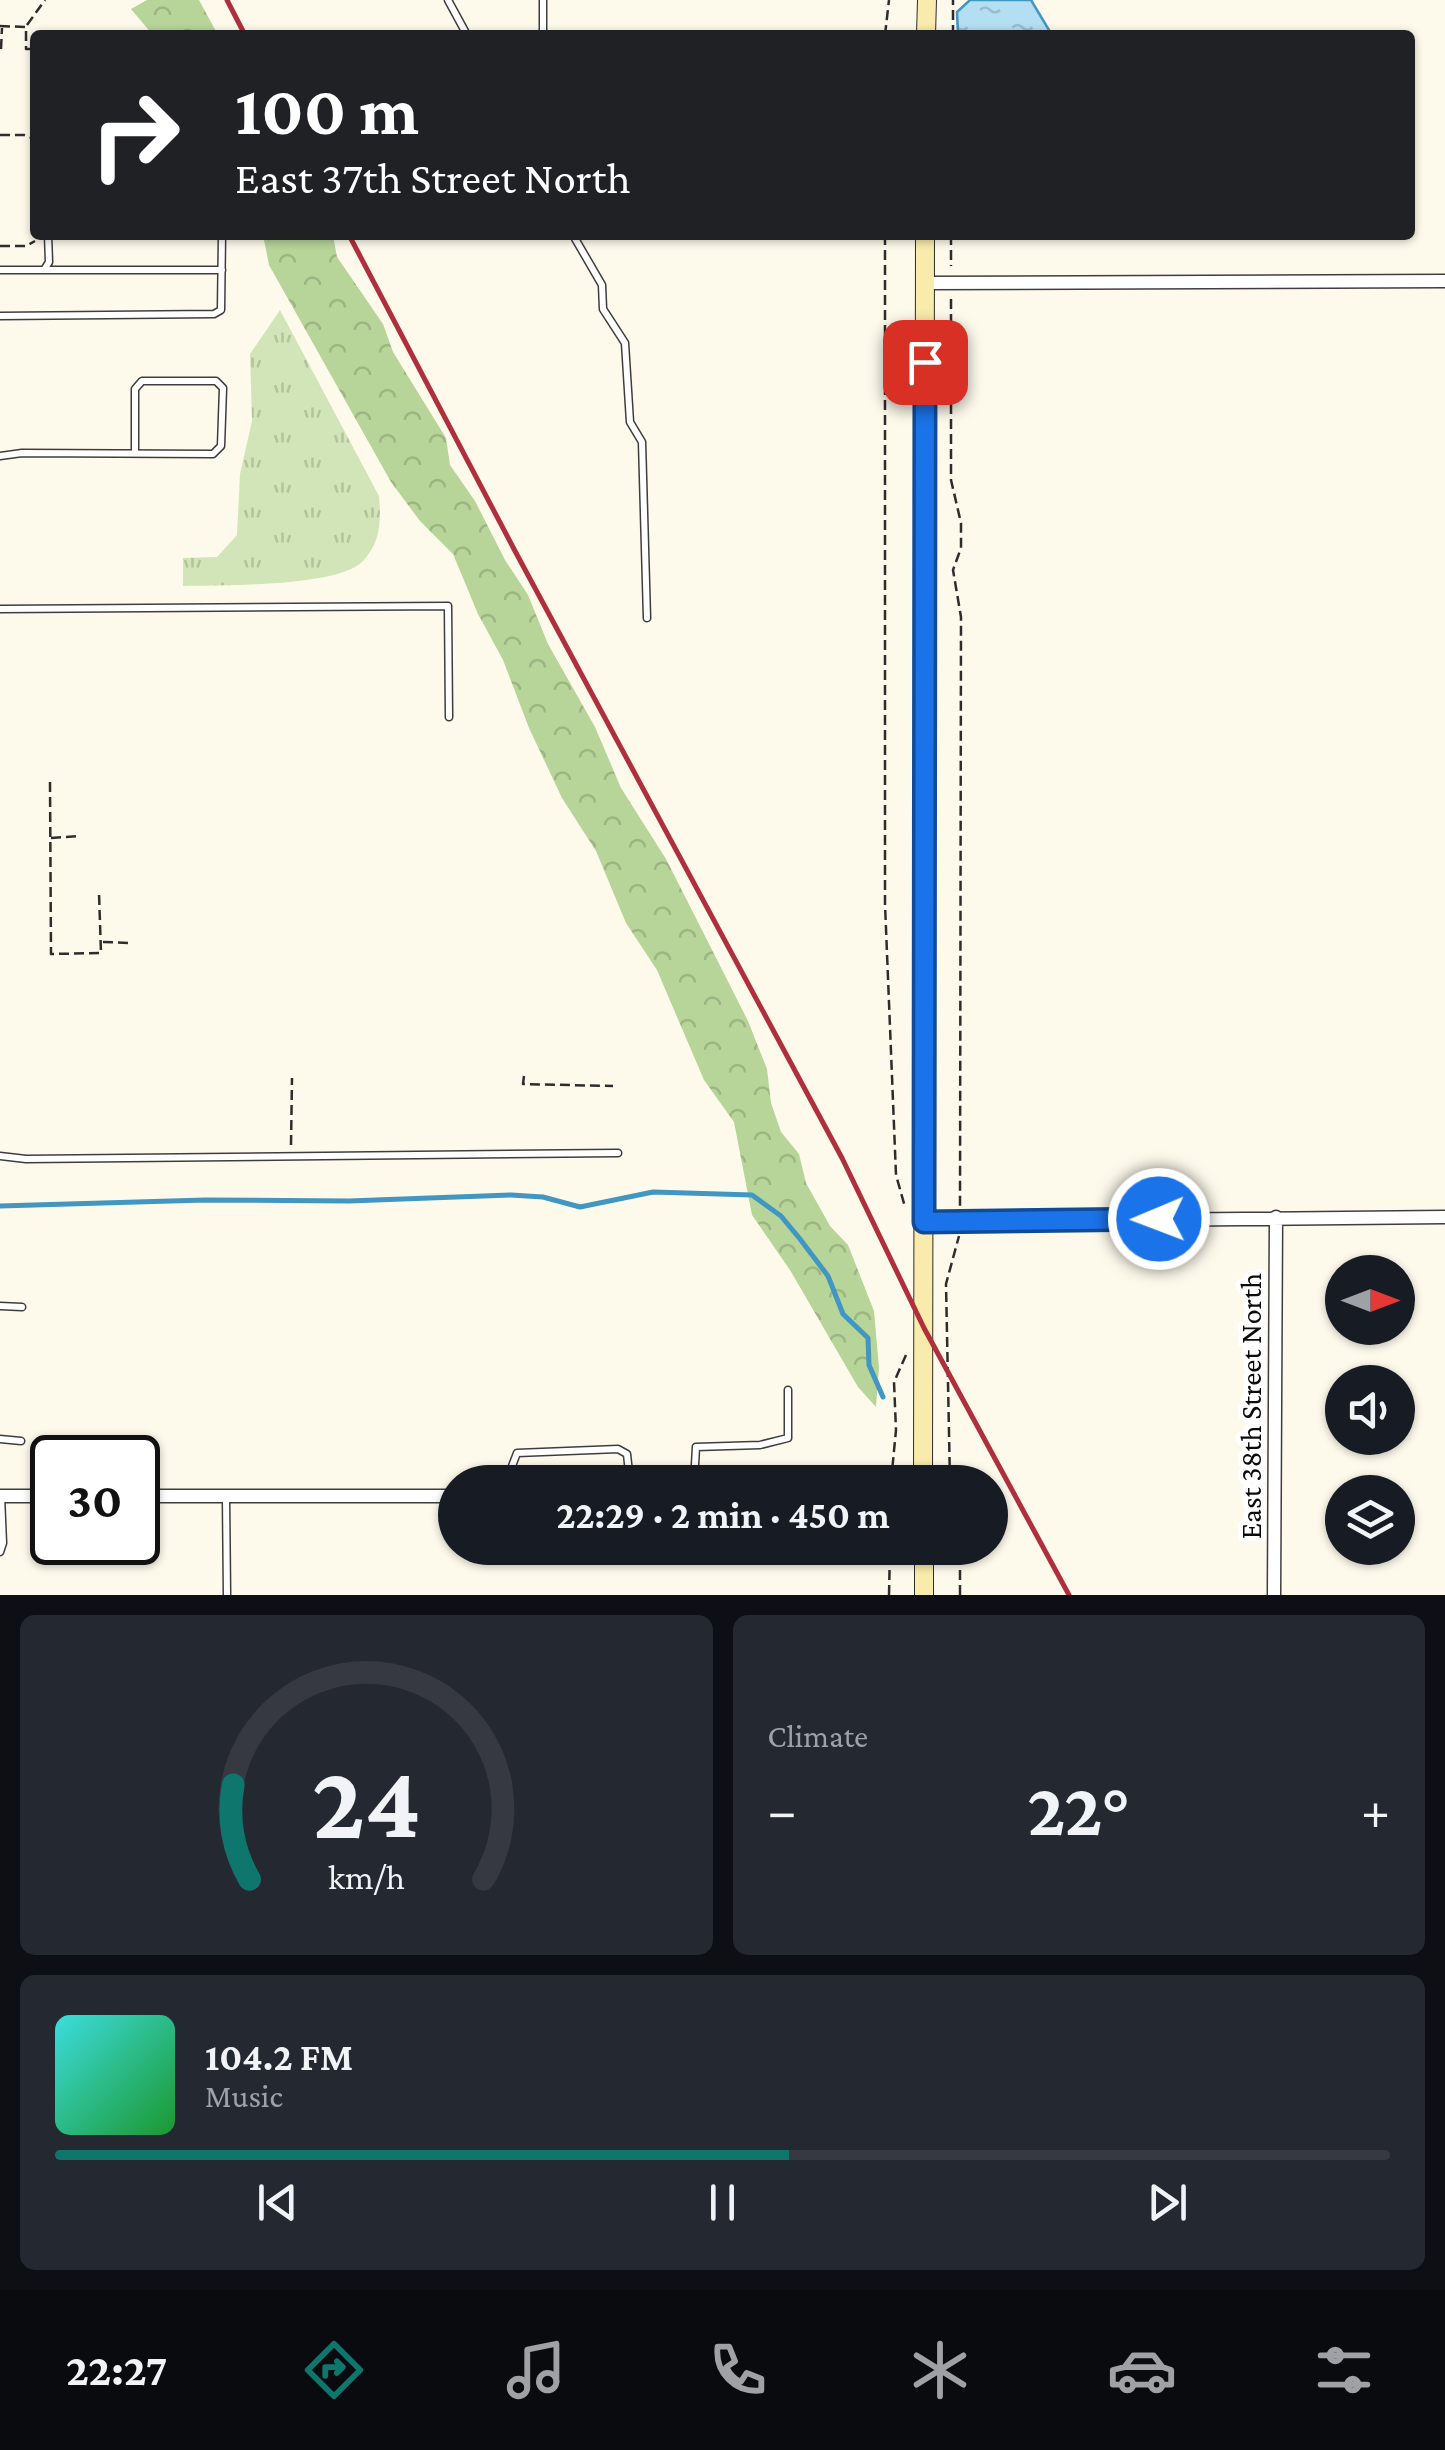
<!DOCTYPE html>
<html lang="en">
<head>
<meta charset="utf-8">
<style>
	body { margin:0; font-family:"Crimson Pro",serif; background:#242831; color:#f1f3f6; height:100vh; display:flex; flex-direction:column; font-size:38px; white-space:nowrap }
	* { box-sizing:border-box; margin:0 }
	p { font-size:32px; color:#9ea1a6 }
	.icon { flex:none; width:55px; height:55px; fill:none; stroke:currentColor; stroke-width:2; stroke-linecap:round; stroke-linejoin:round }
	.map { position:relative; height:1595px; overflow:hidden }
	.details { display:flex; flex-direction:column; gap:20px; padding:20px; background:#0d0f14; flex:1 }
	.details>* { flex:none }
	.hud { position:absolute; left:30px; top:30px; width:1385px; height:210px; border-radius:10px; box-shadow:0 2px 8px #0004; background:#202124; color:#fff; overflow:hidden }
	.needle { width:65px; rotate:90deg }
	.tools { position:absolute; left:1325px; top:1255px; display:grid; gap:20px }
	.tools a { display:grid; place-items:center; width:90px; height:90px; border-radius:50%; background:#171b24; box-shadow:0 2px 8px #0004; font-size:50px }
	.speed { position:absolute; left:30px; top:1435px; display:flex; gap:20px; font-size:50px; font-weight:700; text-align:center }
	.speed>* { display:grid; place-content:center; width:130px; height:130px; border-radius:50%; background:#171b24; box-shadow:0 2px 8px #0004; line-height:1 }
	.speed .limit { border:5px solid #111; border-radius:15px; background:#fff; color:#111 }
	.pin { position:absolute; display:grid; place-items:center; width:85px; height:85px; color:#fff; margin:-42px; border-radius:20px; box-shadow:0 5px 15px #0006 }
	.me { position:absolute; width:110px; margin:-55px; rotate:269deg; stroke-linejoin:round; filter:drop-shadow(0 0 8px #0008) }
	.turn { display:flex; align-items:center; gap:35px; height:210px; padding:0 40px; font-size:45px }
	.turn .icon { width:130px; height:130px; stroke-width:2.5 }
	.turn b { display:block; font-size:70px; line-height:85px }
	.big { font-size:75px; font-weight:700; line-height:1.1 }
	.details .card { flex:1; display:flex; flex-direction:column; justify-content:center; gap:15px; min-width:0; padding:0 35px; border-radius:15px; background:#242831 }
	.details .dial { align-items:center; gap:0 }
	.dial svg { height:260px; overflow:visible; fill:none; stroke:#363941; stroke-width:7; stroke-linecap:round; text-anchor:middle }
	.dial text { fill:#f1f3f6; stroke:none }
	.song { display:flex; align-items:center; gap:30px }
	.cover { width:120px; height:120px; border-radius:15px; background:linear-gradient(135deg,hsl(180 70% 55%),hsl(130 70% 35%)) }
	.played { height:10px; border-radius:5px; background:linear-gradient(90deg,#0f766e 55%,#363941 55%) }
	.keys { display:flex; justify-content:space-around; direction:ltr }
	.heat { display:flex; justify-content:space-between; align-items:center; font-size:55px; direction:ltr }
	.details .tiles { flex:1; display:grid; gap:20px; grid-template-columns:1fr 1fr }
	.card:last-child { grid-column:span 2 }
	.trip { position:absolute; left:438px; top:1465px; width:570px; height:100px; border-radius:50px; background:#171b24; box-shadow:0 2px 8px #0004; font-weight:700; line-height:100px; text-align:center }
	.tabs { display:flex; height:160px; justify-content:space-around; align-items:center; background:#090b0e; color:#9ea1a6 }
	.tabs .icon { width:70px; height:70px }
	.tabs .current { color:#0f766e }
	.tabs b { font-size:45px; color:#f1f3f6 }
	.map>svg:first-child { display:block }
	.grass { fill:url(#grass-tufts) }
	.forest { fill:url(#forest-crowns) }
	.water { fill:url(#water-ripples); stroke:#4196c2; stroke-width:2.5 }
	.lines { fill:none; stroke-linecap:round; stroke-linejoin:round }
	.stream { stroke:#4196c2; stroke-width:5 }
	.lane-casing { stroke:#3e3e3e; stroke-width:9 }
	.street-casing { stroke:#3e3e3e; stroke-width:15 }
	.secondary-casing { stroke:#2d2d2d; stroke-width:20 }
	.path { stroke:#2d2d2d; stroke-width:2.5; stroke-dasharray:10 5; stroke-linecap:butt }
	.lane { stroke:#fff; stroke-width:6 }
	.street { stroke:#fff; stroke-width:12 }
	.secondary { stroke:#f9ebab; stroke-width:18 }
	.rail { stroke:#b02f3d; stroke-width:5 }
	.route-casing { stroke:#114b97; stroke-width:25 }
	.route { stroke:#1a73e8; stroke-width:18 }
	.labels { text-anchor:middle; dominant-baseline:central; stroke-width:10; stroke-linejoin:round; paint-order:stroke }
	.street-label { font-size:30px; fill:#0b0b0b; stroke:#fff }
</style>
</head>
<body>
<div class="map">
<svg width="1445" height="1595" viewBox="0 0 1445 1595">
	<defs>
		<pattern id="grass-tufts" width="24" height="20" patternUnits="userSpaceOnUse" patternTransform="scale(2.5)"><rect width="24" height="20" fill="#d2e5b8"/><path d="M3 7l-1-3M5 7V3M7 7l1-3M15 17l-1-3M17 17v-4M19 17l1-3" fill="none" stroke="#b3c39d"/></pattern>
		<pattern id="forest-crowns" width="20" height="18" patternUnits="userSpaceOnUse" patternTransform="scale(2.5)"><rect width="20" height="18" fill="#b7d499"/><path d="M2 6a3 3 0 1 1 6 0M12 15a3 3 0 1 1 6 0" fill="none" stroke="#9cb582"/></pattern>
		<pattern id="water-ripples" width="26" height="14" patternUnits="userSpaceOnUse" patternTransform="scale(2.5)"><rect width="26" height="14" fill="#b4def1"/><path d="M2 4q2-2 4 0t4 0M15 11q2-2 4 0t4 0" fill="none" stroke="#99bdcd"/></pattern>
	</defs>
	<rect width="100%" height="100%" fill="#fdf9eb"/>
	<path class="grass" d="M280 310 379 496C381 521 381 543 362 562 336 587 221 585 183 586V558L217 557 237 535 240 474 252 421 250 354Z"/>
	<path class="forest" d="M147 0H199L218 35H153L131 9Z
		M263 235H333L337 257 383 324 393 352 446 438 450 465 475 501 505 560 528 595 548 644 595 727 621 788 666 859 748 1021 767 1069 771 1103 781 1132 799 1154 806 1183 830 1226 848 1245 874 1311 879 1368 876 1407 858 1387 790 1270 752 1215 734 1122 704 1080 657 970 626 923 596 851 562 798 529 728 503 660 478 614 453 554 420 521 391 482 269 265Z"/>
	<path class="water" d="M970 0H1031L1052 35H958L957 12Z"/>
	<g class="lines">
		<path class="stream" d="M0 1206 205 1200 349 1201 511 1195 543 1197 580 1207 653 1192 752 1195 781 1216 800 1239 828 1276 843 1314 868 1338 869 1365 883 1397"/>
		<defs>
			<path id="lane" d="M448 0 467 35
				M543 0V35
				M573 235 602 285 603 309 625 343 630 422 642 442 647 618
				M0 270H44L49 262 48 235
				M44 270H222
				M0 316 214 314 221 310 222 235
				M0 456 22 453 213 454 221 446 223 388 216 381H142L135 389V453
				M0 609 448 606 449 717
				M0 1156 26 1159 618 1153
				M0 1306 22 1307
				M0 1439 21 1441
				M143 1445 145 1494
				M506 1482 517 1453 618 1449 627 1454 630 1482
				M694 1482 696 1447 760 1445 788 1438V1390
				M226 1497 227 1595
				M0 1552 3 1543 1 1496"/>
			<path id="street" d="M925 283 1445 281
				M923 1222 1445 1217
				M0 1496H52
				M138 1496H455
				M1274 1595 1276 1217"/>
			<path id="secondary" d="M926 35 927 0
				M923 1482 925 235
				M924 1548V1595"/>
		</defs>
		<use href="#lane" class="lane-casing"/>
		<use href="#street" class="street-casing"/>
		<use href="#secondary" class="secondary-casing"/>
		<path class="path" d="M27 25 45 0
			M0 26 26 27V49H35
			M885 35 889 0
			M953 35V0
			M1 49 2 28
			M0 135H24L35 139
			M885 235V904L896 1175 905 1207
			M951 235V266
			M0 246H26L35 241
			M951 299V480L961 523V548L953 570 961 617 960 1208
			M50 782 51 954 101 953 99 893
			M51 838 80 836
			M103 942 131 943
			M524 1076 523 1084 613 1086
			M291 1145 292 1078
			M891 1482 896 1430 894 1382 906 1355
			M950 1482 946 1284 959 1236
			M889 1595 890 1548
			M960 1595V1548"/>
		<use href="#lane" class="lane"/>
		<use href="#street" class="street"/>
		<use href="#secondary" class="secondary"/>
		<path class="rail" d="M227 0 245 35
			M349 235 515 551 842 1158 924 1328 1069 1595"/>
	</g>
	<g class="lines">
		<defs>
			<path id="route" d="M925 362 924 1222 1159 1219"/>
		</defs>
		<use href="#route" class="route-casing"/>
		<use href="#route" class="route"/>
	</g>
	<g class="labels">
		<g class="street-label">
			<text transform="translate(1250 1406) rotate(-90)">East 38th Street North</text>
		</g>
	</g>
</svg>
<div class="tools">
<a><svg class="needle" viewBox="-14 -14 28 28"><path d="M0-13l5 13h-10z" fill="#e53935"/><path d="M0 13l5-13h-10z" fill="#9ea1a6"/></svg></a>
<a><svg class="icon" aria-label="sound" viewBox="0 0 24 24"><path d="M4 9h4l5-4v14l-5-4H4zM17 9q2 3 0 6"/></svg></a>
<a><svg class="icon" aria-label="layers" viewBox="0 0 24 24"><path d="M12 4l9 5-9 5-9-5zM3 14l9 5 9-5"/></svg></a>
</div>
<div class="speed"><div class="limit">30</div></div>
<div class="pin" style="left:925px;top:362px;background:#d93025"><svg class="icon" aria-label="arrive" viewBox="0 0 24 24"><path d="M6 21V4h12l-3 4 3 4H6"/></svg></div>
<svg class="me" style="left:1159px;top:1219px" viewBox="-20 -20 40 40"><circle r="17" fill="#1a73e8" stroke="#fff" stroke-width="3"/><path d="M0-11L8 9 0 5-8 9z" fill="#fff"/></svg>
<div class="trip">22:29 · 2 min · 450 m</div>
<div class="hud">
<div class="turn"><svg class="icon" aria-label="right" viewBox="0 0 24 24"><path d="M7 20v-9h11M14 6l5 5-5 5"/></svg><div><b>100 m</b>East 37th Street North</div></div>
</div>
</div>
<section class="details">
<div class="tiles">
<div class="card dial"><svg viewBox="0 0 100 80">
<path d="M14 69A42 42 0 1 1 86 69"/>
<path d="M14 69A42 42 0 0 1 9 40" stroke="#0f766e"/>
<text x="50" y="56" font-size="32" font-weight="700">24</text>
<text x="50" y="72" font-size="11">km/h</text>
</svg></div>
<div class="card"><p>Climate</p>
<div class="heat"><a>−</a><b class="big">22°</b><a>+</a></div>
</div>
<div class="card">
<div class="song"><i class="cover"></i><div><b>104.2 FM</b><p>Music</p></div></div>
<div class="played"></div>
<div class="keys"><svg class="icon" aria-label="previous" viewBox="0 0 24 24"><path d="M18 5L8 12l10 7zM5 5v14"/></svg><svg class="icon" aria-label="pause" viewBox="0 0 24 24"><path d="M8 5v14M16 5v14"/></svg><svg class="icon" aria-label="next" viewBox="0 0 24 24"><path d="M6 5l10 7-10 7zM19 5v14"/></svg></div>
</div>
</div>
</section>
<nav class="tabs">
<b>22:27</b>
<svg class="icon current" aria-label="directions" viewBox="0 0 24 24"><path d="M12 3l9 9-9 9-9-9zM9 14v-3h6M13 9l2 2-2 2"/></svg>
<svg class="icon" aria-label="music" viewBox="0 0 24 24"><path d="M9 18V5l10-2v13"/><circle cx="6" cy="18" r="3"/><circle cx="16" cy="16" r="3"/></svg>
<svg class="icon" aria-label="phone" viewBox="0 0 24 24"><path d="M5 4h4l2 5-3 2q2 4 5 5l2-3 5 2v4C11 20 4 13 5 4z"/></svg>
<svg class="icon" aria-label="climate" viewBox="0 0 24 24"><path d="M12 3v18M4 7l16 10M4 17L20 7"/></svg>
<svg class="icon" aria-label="car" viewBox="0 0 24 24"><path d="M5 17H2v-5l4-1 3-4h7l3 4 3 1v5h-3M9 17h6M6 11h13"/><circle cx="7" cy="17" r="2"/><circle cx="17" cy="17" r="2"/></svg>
<svg class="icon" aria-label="filters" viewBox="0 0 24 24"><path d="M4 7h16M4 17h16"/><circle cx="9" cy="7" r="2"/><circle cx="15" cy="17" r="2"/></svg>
</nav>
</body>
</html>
